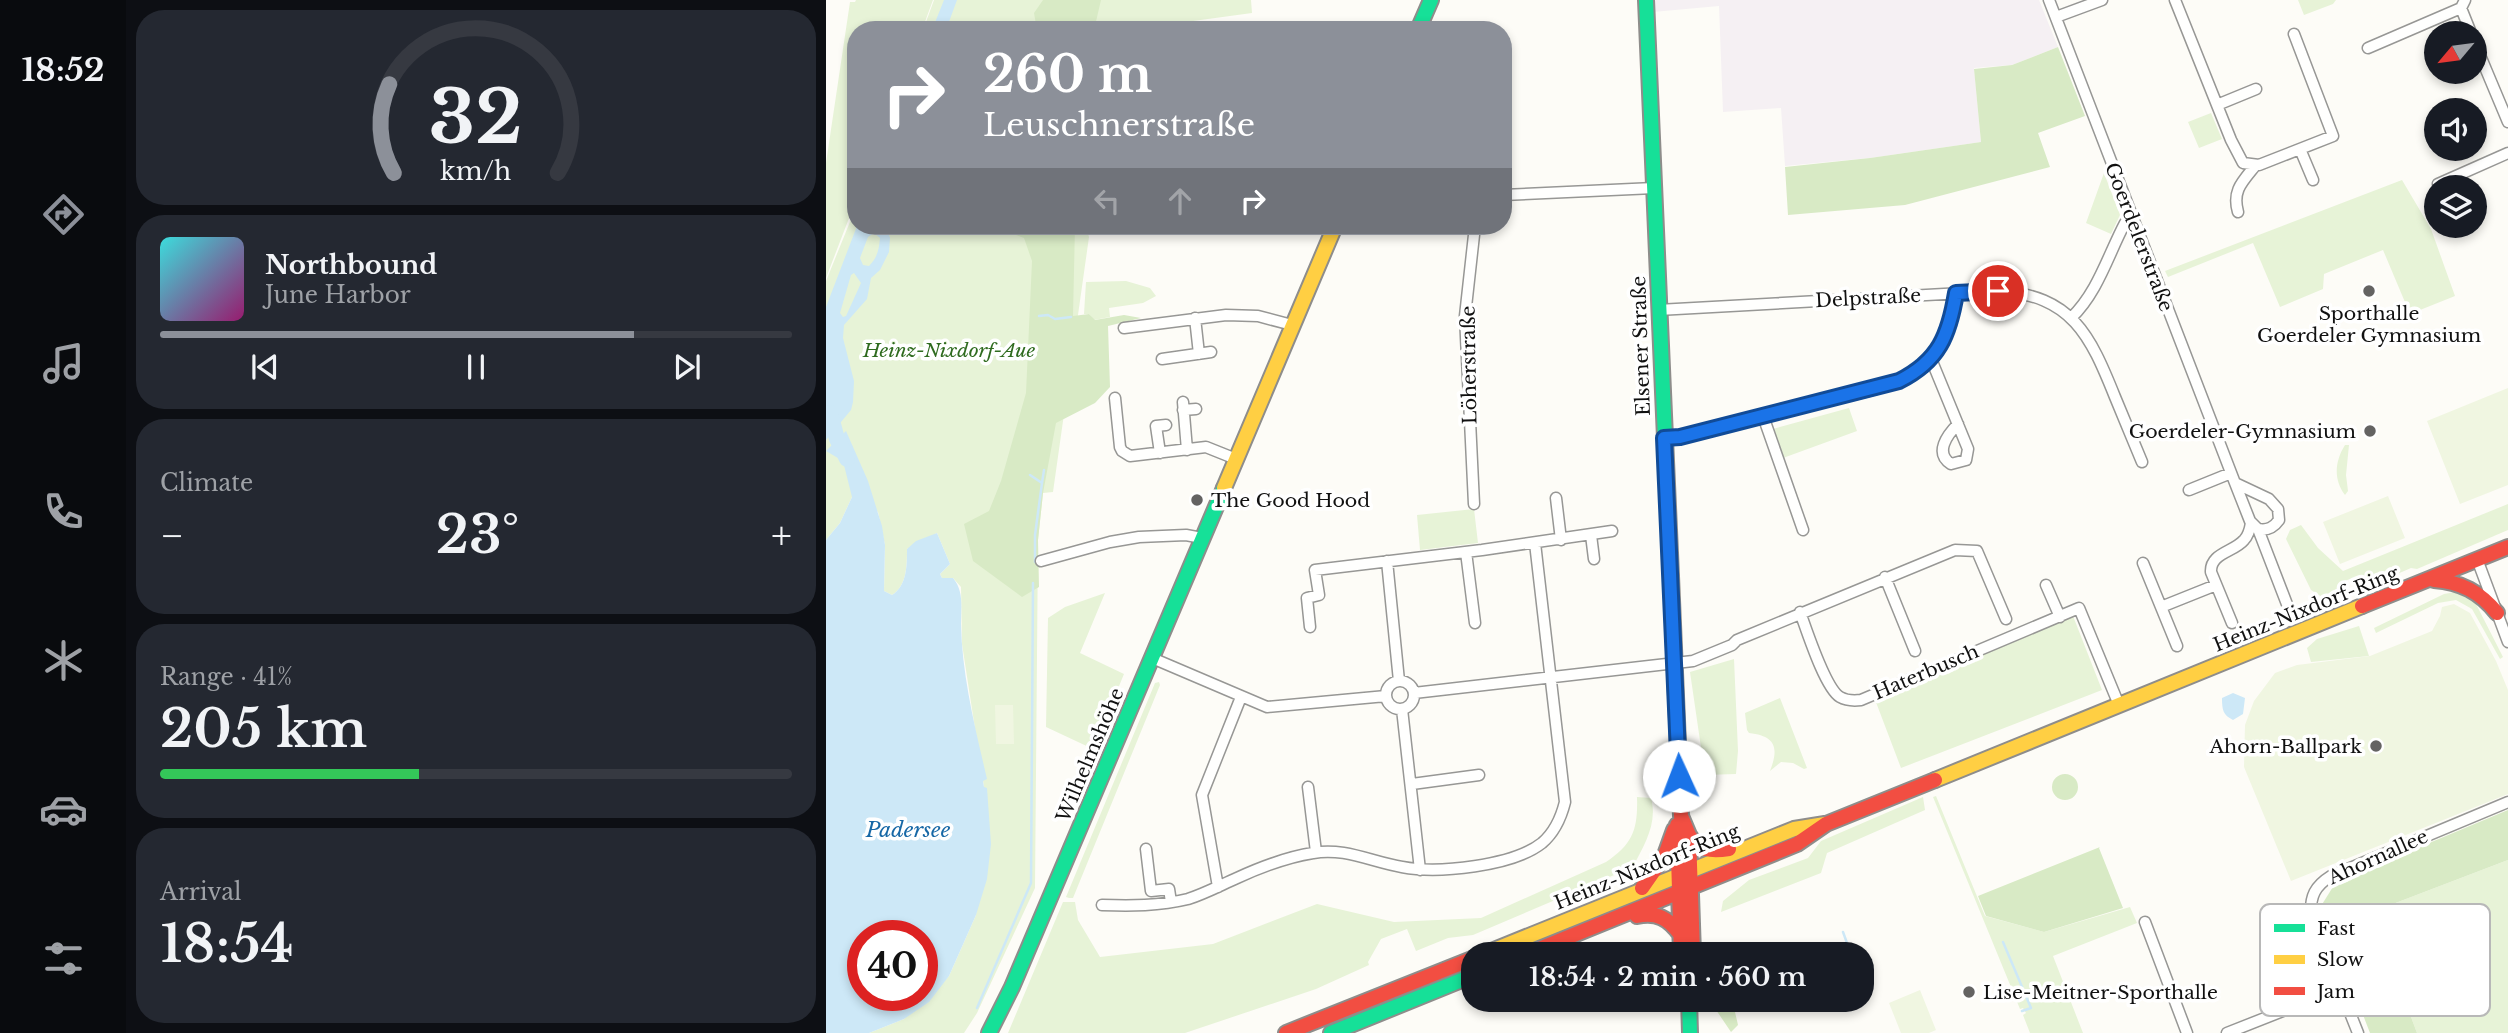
<!DOCTYPE html>
<html lang="en">
<head>
<meta charset="utf-8">
<style>
	body { margin:0; font-family:"Libre Baskerville",serif; background:#242831; color:#f1f3f6; height:100vh; display:flex; flex-direction:column; font-size:26px; white-space:nowrap }
	* { box-sizing:border-box; margin:0 }
	p { font-size:23px; color:#9ea1a6 }
	.icon { flex:none; width:38px; height:38px; fill:none; stroke:currentColor; stroke-width:2; stroke-linecap:round; stroke-linejoin:round }
	.map { position:relative; flex:1; overflow:hidden }
	.side { display:flex; flex-direction:column; gap:10px; padding:10px; background:#0d0f14; width:700px }
	.side>* { flex:none }
	.guide { position:absolute; left:21px; top:21px; width:665px; height:214px; border-radius:28px; box-shadow:0 4px 10px #0003; background:#8c9099; color:#fff; overflow:hidden }
	.needle { width:46px; rotate:241deg }
	.fabs { position:absolute; left:1598px; top:21px; display:grid; gap:14px }
	.fabs a { display:grid; place-items:center; width:63px; height:63px; border-radius:50%; background:#171b24; box-shadow:0 4px 10px #0003; font-size:35px }
	.speed { position:absolute; left:21px; top:920px; display:flex; gap:14px; font-size:35px; font-weight:700; text-align:center }
	.speed>* { display:grid; place-content:center; width:91px; height:91px; border-radius:50%; background:#171b24; box-shadow:0 4px 10px #0003; line-height:1 }
	.speed .limit { border:10px solid #d22; background:#fff; color:#111 }
	.pin { position:absolute; display:grid; place-items:center; width:60px; height:60px; color:#fff; margin:-30px; border:4px solid #fff; border-radius:50%; box-shadow:0 2px 7px #0007 }
	.me { position:absolute; width:77px; margin:-38px; rotate:358deg; stroke-linejoin:round; filter:drop-shadow(0 0 5px #0008) }
	.turn { display:flex; align-items:center; gap:24px; height:147px; padding:0 21px; font-size:32px }
	.turn .icon { width:91px; height:91px; stroke-width:2.5 }
	.turn b { display:block; font-size:49px; line-height:60px }
	.lanes { display:flex; align-items:center; height:66px; padding:0 21px; background:#0003; justify-content:center; gap:35px; direction:ltr }
	.lanes .off { opacity:.35 }
	.big { font-size:52px; font-weight:600; line-height:1.1 }
	.side .widget { flex:1; display:flex; flex-direction:column; justify-content:center; gap:10px; min-width:0; padding:0 24px; border-radius:28px; background:#242831 }
	.side .dial { align-items:center; gap:0 }
	.dial svg { height:182px; overflow:visible; fill:none; stroke:#363941; stroke-width:7; stroke-linecap:round; text-anchor:middle }
	.dial text { fill:#f1f3f6; stroke:none }
	.song { display:flex; align-items:center; gap:21px }
	.cover { width:84px; height:84px; border-radius:10px; background:linear-gradient(135deg,hsl(180 70% 55%),hsl(320 70% 35%)) }
	.played { height:7px; border-radius:4px; background:linear-gradient(90deg,#8c9099 75%,#363941 75%) }
	.keys { display:flex; justify-content:space-around; direction:ltr }
	.heat { display:flex; justify-content:space-between; align-items:center; font-size:38px; direction:ltr }
	.charge { height:10px; border-radius:5px; background:linear-gradient(90deg,#34c759 41%,#363941 0) }
	.trip { position:absolute; left:635px; top:942px; width:413px; height:70px; border-radius:28px; background:#171b24; box-shadow:0 4px 10px #0003; font-weight:600; line-height:70px; text-align:center }
	main { display:flex; flex:1; min-height:0 }
	.menu { display:flex; flex-direction:column; width:126px; justify-content:space-around; align-items:center; background:#090b0e; color:#9ea1a6 }
	.menu .icon { width:49px; height:49px }
	.menu .on { color:#8c9099 }
	.menu b { font-size:32px; color:#f1f3f6 }
	.map>svg:first-child { display:block }
	.industrial { fill:#f5f0f3 }
	.green { fill:#e7f3d7 }
	.forest { fill:#d8eac5 }
	.pitch { fill:#f0f6e1 }
	.water { fill:#cde8f7; fill-rule:evenodd }
	.lines { fill:none; stroke-linecap:round; stroke-linejoin:round }
	.stream { stroke:#cde8f7; stroke-width:2.5 }
	.river { stroke:#cde8f7; stroke-width:16 }
	.street-casing { stroke:#979795; stroke-width:13 }
	.fast-casing { stroke:#8e8d8b; stroke-width:18 }
	.slow-casing { stroke:#8e8d8b; stroke-width:18 }
	.jam-casing { stroke:#8e8d8b; stroke-width:18 }
	.street { stroke:#fffffe; stroke-width:10 }
	.fast { stroke:#16e098; stroke-width:14 }
	.slow { stroke:#ffcf43; stroke-width:14 }
	.jam { stroke:#f24e42; stroke-width:14 }
	.route-casing { stroke:#114b97; stroke-width:18 }
	.route { stroke:#1a73e8; stroke-width:12 }
	.poi-dot { fill:#646362; stroke:#fff; stroke-width:2.5 }
	.labels { text-anchor:middle; dominant-baseline:central; stroke-width:7; stroke-linejoin:round; paint-order:stroke }
	.street-label { font-size:19px; fill:#111; stroke:#fff }
	.poi-label { font-size:19px; fill:#111; stroke:#fff; text-anchor:end }
	.park-label { font-size:19px; font-style:italic; fill:#2f6b1f; stroke:#fff }
	.water-label { font-size:21px; font-style:italic; fill:#1768a6; stroke:#fff }
	.key { fill:#fff; stroke:#b8b8b8; stroke-width:2 }
	.key-label { font-size:19px; fill:#111 }
</style>
</head>
<body>
<main>
<nav class="menu">
<b>18:52</b>
<svg class="icon on" aria-label="directions" viewBox="0 0 24 24"><path d="M12 3l9 9-9 9-9-9zM9 14v-3h6M13 9l2 2-2 2"/></svg>
<svg class="icon" aria-label="music" viewBox="0 0 24 24"><path d="M9 18V5l10-2v13"/><circle cx="6" cy="18" r="3"/><circle cx="16" cy="16" r="3"/></svg>
<svg class="icon" aria-label="phone" viewBox="0 0 24 24"><path d="M5 4h4l2 5-3 2q2 4 5 5l2-3 5 2v4C11 20 4 13 5 4z"/></svg>
<svg class="icon" aria-label="climate" viewBox="0 0 24 24"><path d="M12 3v18M4 7l16 10M4 17L20 7"/></svg>
<svg class="icon" aria-label="car" viewBox="0 0 24 24"><path d="M5 17H2v-5l4-1 3-4h7l3 4 3 1v5h-3M9 17h6M6 11h13"/><circle cx="7" cy="17" r="2"/><circle cx="17" cy="17" r="2"/></svg>
<svg class="icon" aria-label="filters" viewBox="0 0 24 24"><path d="M4 7h16M4 17h16"/><circle cx="9" cy="7" r="2"/><circle cx="15" cy="17" r="2"/></svg>
</nav>
<section class="side">
<div class="widget dial"><svg viewBox="0 0 100 80">
<path d="M14 69A42 42 0 1 1 86 69"/>
<path d="M14 69A42 42 0 0 1 12 30" stroke="#8c9099"/>
<text x="50" y="56" font-size="32" font-weight="700">32</text>
<text x="50" y="72" font-size="11">km/h</text>
</svg></div>
<div class="widget">
<div class="song"><i class="cover"></i><div><b>Northbound</b><p>June Harbor</p></div></div>
<div class="played"></div>
<div class="keys"><svg class="icon" aria-label="previous" viewBox="0 0 24 24"><path d="M18 5L8 12l10 7zM5 5v14"/></svg><svg class="icon" aria-label="pause" viewBox="0 0 24 24"><path d="M8 5v14M16 5v14"/></svg><svg class="icon" aria-label="next" viewBox="0 0 24 24"><path d="M6 5l10 7-10 7zM19 5v14"/></svg></div>
</div>
<div class="widget"><p>Climate</p>
<div class="heat"><a>−</a><b class="big">23°</b><a>+</a></div>
</div>
<div class="widget"><p>Range · 41%</p><b class="big">205 km</b><div class="charge"></div></div>
<div class="widget"><p>Arrival</p><b class="big">18:54</b></div>
</section>
<div class="map">
<svg width="1682" height="1033" viewBox="0 0 1682 1033">
	<rect width="100%" height="100%" fill="#fdfcf7"/>
	<path class="industrial" d="M827 0H1213L1232 47 1186 65 1148 68 1155 142 1044 158 959 166 955 108 897 112 893 6 827 12Z"/>
	<path class="green" d="M30 0H107L96 30H30V200L0 278V163L24 2H29Z
		M108 0H425L426 13 301 30H97Z
		M1472 0H1510L1507 4 1478 15Z
		M1385 113 1396 139 1373 148 1362 122Z
		M1278 173 1294 215 1285 234 1260 223Z
		M1576 180 1605 229 1629 296 1584 314 1557 250 1498 274 1497 289 1454 307 1427 243 1342 277 1339 271Z
		M30 207V226H260L263 237 227 492 217 493 212 540 209 888 151 1013 138 1033H43L78 1019 123 976 150 915 158 787 136 644 135 587 127 578H116L114 574 124 564 111 533 81 549C81 565 81 586 66 595L58 591 59 545 52 512 26 497 14 523 0 540V440L6 431 0 422V281Z
		M300 281 324 288 330 296 317 303 283 308 284 317 268 320 263 314H258L260 282Z
		M1023 408 1031 431 957 458 947 429Z
		M1519 445H1523L1520 475 1522 491 1519 495C1507 479 1509 461 1519 445Z
		M1682 504V530L1591 569 1585 568 1530 592 1524 579 1516 582 1521 594 1466 622V618L1496 597 1485 590 1460 539 1464 530 1475 525 1492 548 1517 571Z
		M648 509 652 543 594 550 591 515Z
		M1629 592 1649 602 1677 657 1674 659 1646 609 1630 600 1612 603 1550 633 1548 628 1618 594Z
		M279 593 254 653 298 674 267 749 220 727 222 618 239 607Z
		M1247 616 1276 690 1075 768 1048 697Z
		M1533 626 1543 656 1485 662 1481 648 1491 639Z
		M908 659 912 751 910 774 879 775 864 672Z
		M333 682 334 685 247 898H243L240 897 329 683Z
		M954 698 981 768 978 769 967 763 955 762 944 771C953 748 950 736 923 733L921 730 919 713Z
		M1110 796 1159 916 1218 932 1304 907 1311 923 1227 956 1257 1033H1204L1197 1015 1200 1013 1197 1008 1194 1009 1107 797Z
		M811 797 825 798C832 824 818 845 807 867L647 935 622 938 590 951 581 929 555 939 542 962 543 965 490 989 359 1033H182L237 902H249L252 920 274 957 387 944 491 904 568 922 655 918 780 862C807 844 812 829 811 797Z
		M1097 797 1099 810 1001 853 995 873 895 912 897 901 923 880 982 858 995 841Z
		M1682 860V1033H1591L1546 912Z"/>
	<path class="forest" d="M217 0H275L268 30H246L243 28 240 30H211L208 13Z
		M1232 47 1259 116 1212 133 1224 167 1079 205 962 215 959 167 1044 158 1155 142 1148 69 1186 65Z
		M165 226H249L247 316 263 314 269 320 298 315 315 318 282 326 284 387 269 403 230 423 217 493 212 540 213 587 196 597 147 561 138 524 163 511 175 481 200 393 206 261 198 238Z
		M1226 787a13 13 0 1 1 26 0a13 13 0 1 1-26 0Z
		M1682 810V860L1546 912 1591 1033H1544L1495 906 1510 882Z
		M1274 847 1273 848 1297 908 1218 932 1160 916 1152 896Z
		M886 999H906L912 1025 905 1032 886 1004Z"/>
	<path class="pitch" d="M1682 388V485L1634 504 1601 421Z
		M1562 496 1579 538 1514 564 1497 522Z
		M1628 604 1644 613 1670 661 1682 690V794L1465 881 1418 767 1419 725 1428 701 1449 673 1471 665 1544 656 1606 631 1614 616 1616 607Z
		M169 705H187L188 744H170Z
		M1094 990 1110 1030 1103 1033H1075L1063 1003Z"/>
	<path class="water" d="M118 0H131L120 30H106Z
		M31 226H60L64 238 63 252 54 270 45 278 41 299 18 325 17 338 28 381 27 402 25 410 0 440V307ZM48 233 54 238C53 250 51 258 43 266L37 265 34 258 42 237ZM28 273 35 283 20 316 17 317 14 313 25 275Z
		M20 431 42 481 56 526 59 545 58 591 66 595C81 586 81 565 81 549L90 541 111 533 124 564 114 574 116 578H127C138 591 135 607 135 624 136 676 149 727 161 779L157 781 158 787 161 788 165 844 161 879 150 915 123 976 103 1002 78 1019 43 1033H0V540L14 523 26 497 17 461 0 451ZM37 936H96V996H37Z
		M1407 693 1419 698 1417 714 1407 720C1397 715 1396 710 1396 698Z"/>
	<g class="lines">
		<path class="stream" d="M213 316 222 315 229 319 245 317
			M204 475 216 483 209 535V562
			M216 483 218 470
			M1017 932 1025 954
			M1177 942 1205 1008 1196 1011
			M1036 981 1039 987
			M151 1008 205 883 207 583"/>
		<path class="river" d="M4 413 11 439 21 459"/>
		<defs>
			<path id="street" d="M1223 0 1409 483 1424 521 1432 529 1464 612
				M1349 0 1405 140 1417 163 1433 165 1507 136 1468 34
				M1639 0 1635 8 1645 33
				M1230 17 1276 0
				M1648 41 1682 122
				M1542 48 1635 8
				M1391 105 1430 89
				M1474 149 1487 180
				M1613 187 1612 184 1682 153
				M677 195 828 188
				M1412 212C1406 191 1416 182 1429 166
				M832 310 1172 291C1246 295 1264 335 1289 397 1298 419 1307 440 1316 462
				M369 318 373 354
				M1245 318C1272 292 1282 255 1299 223L1307 219
				M298 328 400 315 432 316 466 325
				M336 359 385 352
				M1105 359 1142 449 1140 460 1125 464C1108 453 1121 435 1132 424
				M289 398 294 447 296 451 304 456 380 447 410 459
				M357 402 361 450
				M357 410 370 409
				M937 416 977 530
				M838 438 854 437C892 428 930 418 968 408 1008 397 1079 391 1106 358 1122 339 1126 316 1130 293
				M334 453 330 426 340 425
				M1409 483 1443 499 1452 509 1453 520C1448 527 1442 531 1432 529
				M1363 490 1405 473
				M730 498 735 540
				M648 504 639 316 649 226
				M765 535 768 559
				M640 552 649 623
				M1651 559 1682 642
				M215 561 284 542 313 537 360 535 376 538
				M561 561 573 681
				M1317 563 1351 646
				M1059 577 1089 651
				M1220 585 1234 617
				M1335 607 1390 585
				M974 612C981 631 999 688 1014 697 1021 701 1027 701 1035 700L1253 608 1293 705
				M1406 623 1385 572C1384 553 1408 552 1418 540 1422 536 1424 529 1425 523
				M484 627 481 598 493 595 489 570 656 550 786 531
				M326 658 441 707 560 696
				M560 695a14 14 0 1 1 28 0a14 14 0 1 1-28 0Z
				M588 693 867 661 906 645 911 640 1129 550 1151 551 1180 619
				M576 709 594 870
				M586 784 653 775
				M482 787 490 852
				M320 849 325 891 343 889 345 902
				M392 887 376 795 415 697
				M276 905C305 906 333 906 362 899 378 894 395 885 411 878 435 867 461 857 487 853 518 847 546 862 576 867 612 874 687 866 716 843 729 832 735 818 739 802L709 543
				M1319 922 1361 1033
				M1401 1033 1515 988
				M1532 1033 1485 915C1484 896 1489 886 1505 876L1682 802"/>
			<path id="fast" d="M820 0 845 576
				M592 30 605 0
				M863 999 864 1033
				M163 1033 186 987 398 488
				M505 1033 648 975"/>
			<path id="slow" d="M398 488 509 226
				M1109 780 1536 606
				M658 954 968 829 999 824"/>
			<path id="jam" d="M845 576 855 816 863 835 867 954
				M1608 580C1635 582 1654 592 1671 613
				M1536 606 1682 547
				M851 825 855 954
				M863 835C872 851 886 852 903 849
				M816 888 839 855 848 830
				M811 916C831 912 842 918 854 934
				M701 954 971 844 1000 824 1109 780
				M460 1033 648 958"/>
		</defs>
		<use href="#street" class="street-casing"/>
		<use href="#fast" class="fast-casing"/>
		<use href="#slow" class="slow-casing"/>
		<use href="#jam" class="jam-casing"/>
		<use href="#street" class="street"/>
		<use href="#fast" class="fast"/>
		<use href="#slow" class="slow"/>
		<use href="#jam" class="jam"/>
	</g>
	<g class="lines">
		<defs>
			<path id="route" d="M853 776 838 438 854 437 1073 381C1113 361 1123 335 1130 293L1172 291"/>
		</defs>
		<use href="#route" class="route-casing"/>
		<use href="#route" class="route"/>
	</g>
	<g class="poi-dot">
		<circle cx="1543" cy="291" r="7"/>
		<circle cx="1544" cy="431" r="7"/>
		<circle cx="371" cy="500" r="7"/>
		<circle cx="1550" cy="746" r="7"/>
		<circle cx="1143" cy="992" r="7"/>
	</g>
	<g class="labels">
		<g class="street-label">
			<text transform="translate(1313 237) rotate(69)">Goerdelerstraße</text>
			<text transform="translate(1042 298) rotate(-3)">Delpstraße</text>
			<text transform="translate(815 346) rotate(-92)">Elsener Straße</text>
			<text transform="translate(643 365) rotate(-91)">Löherstraße</text>
			<text transform="translate(1480 609) rotate(-22)">Heinz-Nixdorf-Ring</text>
			<text transform="translate(1100 672) rotate(-23)">Haterbusch</text>
			<text transform="translate(264 755) rotate(-67)">Wilhelmshöhe</text>
			<text transform="translate(1552 857) rotate(-24)">Ahornallee</text>
			<text transform="translate(821 867) rotate(-22)">Heinz-Nixdorf-Ring</text>
		</g>
		<g class="poi-label">
			<text x="1543" y="313" text-anchor="middle">Sporthalle<tspan x="1543" dy="22">Goerdeler Gymnasium</tspan></text>
			<text x="1530" y="431">Goerdeler-Gymnasium</text>
			<text x="385" y="500" text-anchor="start">The Good Hood</text>
			<text x="1536" y="746">Ahorn-Ballpark</text>
			<text x="1157" y="992" text-anchor="start">Lise-Meitner-Sporthalle</text>
		</g>
		<g class="park-label">
			<text x="123" y="350">Heinz-Nixdorf-Aue</text>
		</g>
		<g class="water-label">
			<text x="82" y="830">Padersee</text>
		</g>
	</g>
	<rect x="1434" y="904" width="230" height="112" rx="10" class="key"/>
	<rect x="1448" y="924" width="31" height="8" fill="#16e098"/>
	<rect x="1448" y="955" width="31" height="9" fill="#ffcf43"/>
	<rect x="1448" y="987" width="31" height="8" fill="#f24e42"/>
	<g class="key-label">
		<text x="1491" y="935">Fast</text>
		<text x="1491" y="966">Slow</text>
		<text x="1491" y="998">Jam</text>
	</g>
</svg>
<div class="fabs">
<a><svg class="needle" viewBox="-14 -14 28 28"><path d="M0-13l5 13h-10z" fill="#e53935"/><path d="M0 13l5-13h-10z" fill="#9ea1a6"/></svg></a>
<a><svg class="icon" aria-label="sound" viewBox="0 0 24 24"><path d="M4 9h4l5-4v14l-5-4H4zM17 9q2 3 0 6"/></svg></a>
<a><svg class="icon" aria-label="layers" viewBox="0 0 24 24"><path d="M12 4l9 5-9 5-9-5zM3 14l9 5 9-5"/></svg></a>
</div>
<div class="speed"><div class="limit">40</div></div>
<div class="pin" style="left:1172px;top:291px;background:#d93025"><svg class="icon" aria-label="arrive" viewBox="0 0 24 24"><path d="M6 21V4h12l-3 4 3 4H6"/></svg></div>
<svg class="me" style="left:853px;top:776px" viewBox="-20 -20 40 40"><circle r="19" fill="#fff"/><path d="M0-13L10 11 0 6-10 11z" fill="#1a73e8"/></svg>
<div class="trip">18:54 · 2 min · 560 m</div>
<div class="guide">
<div class="turn"><svg class="icon" aria-label="right" viewBox="0 0 24 24"><path d="M7 20v-9h11M14 6l5 5-5 5"/></svg><div><b>260 m</b>Leuschnerstraße</div></div>
<div class="lanes"><svg class="icon off" aria-label="left" viewBox="0 0 24 24"><path d="M17 20v-9H6M10 6l-5 5 5 5"/></svg><svg class="icon off" aria-label="ahead" viewBox="0 0 24 24"><path d="M12 20V5M6 11l6-6 6 6"/></svg><svg class="icon" aria-label="right" viewBox="0 0 24 24"><path d="M7 20v-9h11M14 6l5 5-5 5"/></svg></div>
</div>
</div>
</main>
</body>
</html>
